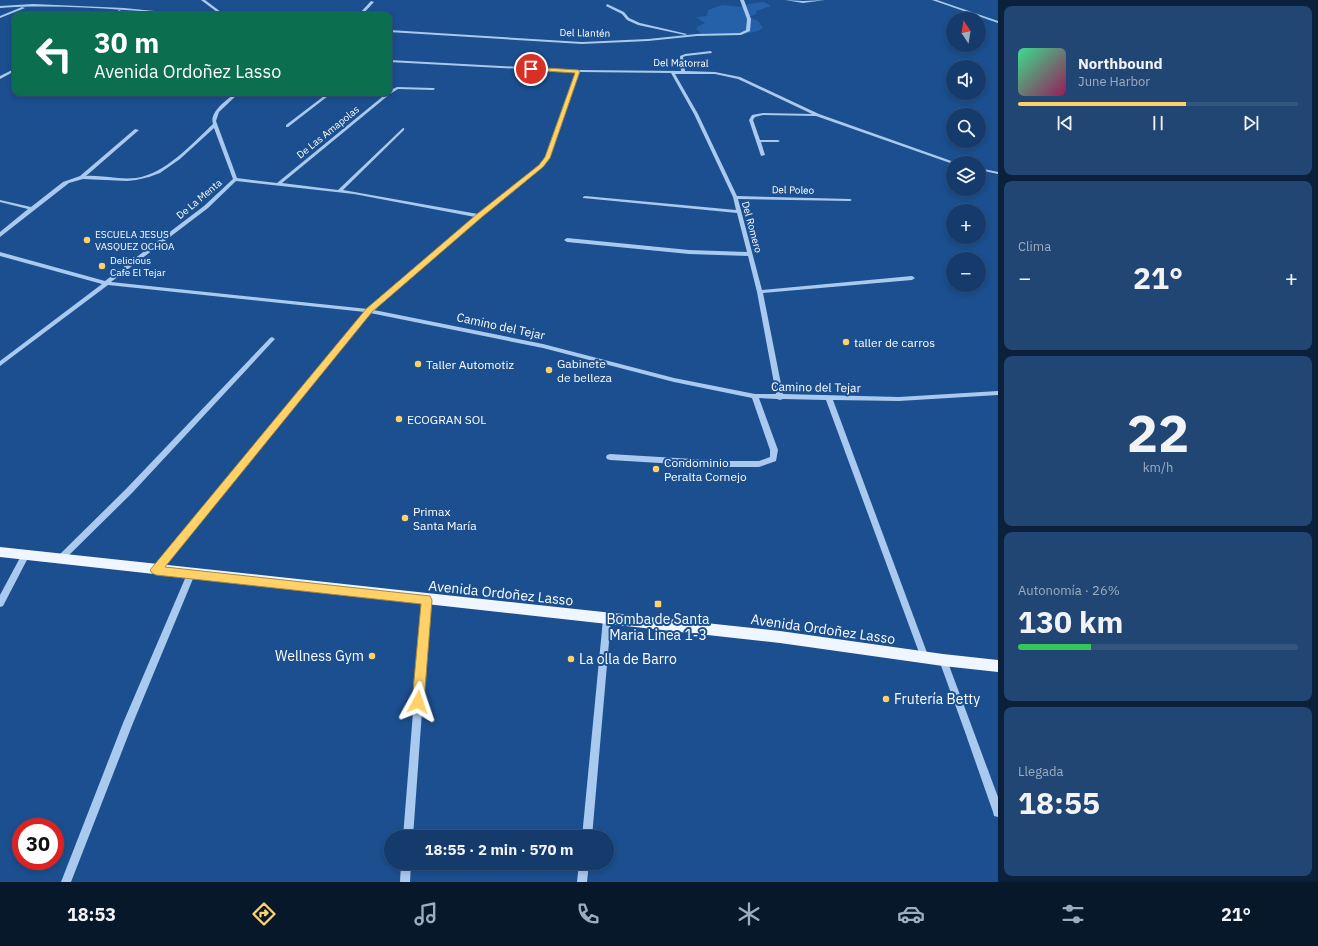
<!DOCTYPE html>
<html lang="es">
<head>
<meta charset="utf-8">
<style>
	body { margin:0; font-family:"IBM Plex Sans",sans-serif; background:#214673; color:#f1f3f6; height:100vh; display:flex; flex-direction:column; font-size:15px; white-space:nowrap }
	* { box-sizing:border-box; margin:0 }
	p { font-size:13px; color:#9dadc1 }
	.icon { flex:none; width:22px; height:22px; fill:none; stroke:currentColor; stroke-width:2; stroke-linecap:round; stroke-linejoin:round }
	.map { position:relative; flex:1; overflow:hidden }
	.details { display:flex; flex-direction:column; gap:6px; padding:6px; background:#0b203b; width:320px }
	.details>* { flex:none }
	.guide { position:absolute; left:12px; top:12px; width:380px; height:84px; border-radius:8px; box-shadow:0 2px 6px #0003,0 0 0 1px #33557e; background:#0b6e4f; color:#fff; overflow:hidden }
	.needle { width:26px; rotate:348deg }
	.fabs { position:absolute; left:946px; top:12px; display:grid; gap:8px }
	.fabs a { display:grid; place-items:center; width:40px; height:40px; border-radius:50%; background:#143b6b; box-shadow:0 2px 6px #0003,0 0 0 1px #33557e; font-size:20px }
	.speed { position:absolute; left:12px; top:818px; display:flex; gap:8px; font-size:20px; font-weight:700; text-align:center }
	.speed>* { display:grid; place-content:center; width:52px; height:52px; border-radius:50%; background:#143b6b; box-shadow:0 2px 6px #0003,0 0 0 1px #33557e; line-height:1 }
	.speed .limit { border:6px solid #d22; background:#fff; color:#111 }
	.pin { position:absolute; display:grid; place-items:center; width:34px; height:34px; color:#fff; margin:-17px; border:2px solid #fff; border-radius:50%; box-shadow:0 1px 4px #0007 }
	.me { position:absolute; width:44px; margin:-22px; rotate:5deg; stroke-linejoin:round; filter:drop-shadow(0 0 3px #0008) }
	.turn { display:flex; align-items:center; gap:14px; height:84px; padding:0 16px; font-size:18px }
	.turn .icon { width:52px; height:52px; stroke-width:2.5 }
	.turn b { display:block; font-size:28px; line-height:34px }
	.big { font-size:30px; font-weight:700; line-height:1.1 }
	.details .widget { flex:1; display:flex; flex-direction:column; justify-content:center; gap:6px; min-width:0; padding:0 14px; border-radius:8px; background:#214673 }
	.details .dial { align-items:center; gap:0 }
	.dial b { font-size:52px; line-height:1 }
	.song { display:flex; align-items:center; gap:12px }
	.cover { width:48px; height:48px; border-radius:6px; background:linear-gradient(135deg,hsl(150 70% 55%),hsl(330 70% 35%)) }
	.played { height:4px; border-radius:2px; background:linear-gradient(90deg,#ffd166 60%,#33557e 60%) }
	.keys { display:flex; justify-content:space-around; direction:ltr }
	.heat { display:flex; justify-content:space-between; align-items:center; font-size:22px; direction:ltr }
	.charge { height:6px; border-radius:3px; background:linear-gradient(90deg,#34c759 26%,#33557e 0) }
	.trip { position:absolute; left:384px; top:830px; width:230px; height:40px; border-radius:20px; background:#143b6b; box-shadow:0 2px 6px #0003,0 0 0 1px #33557e; font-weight:700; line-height:40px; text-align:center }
	.tab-bar { display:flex; height:64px; justify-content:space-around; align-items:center; background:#08182b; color:#9dadc1 }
	.tab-bar .icon { width:28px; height:28px }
	.tab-bar .current { color:#ffd166 }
	.tab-bar b { font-size:18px; color:#f1f3f6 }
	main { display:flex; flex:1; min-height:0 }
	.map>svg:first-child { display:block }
	.green { fill:#2461a8 }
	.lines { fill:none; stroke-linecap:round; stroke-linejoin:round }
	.minor { fill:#a9c9ee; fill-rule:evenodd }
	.major { fill:#f0f6ff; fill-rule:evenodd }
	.route { fill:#ffd166; stroke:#a68842 }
	.poi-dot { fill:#ffd166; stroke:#1b4f8f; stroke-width:1.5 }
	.labels { text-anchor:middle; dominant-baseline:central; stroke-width:4; stroke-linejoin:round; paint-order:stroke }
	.far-street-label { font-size:10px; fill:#fff; stroke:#1b4f8f }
	.far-poi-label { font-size:10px; fill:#fff; stroke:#1b4f8f; text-anchor:start }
	.street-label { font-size:12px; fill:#fff; stroke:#1b4f8f }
	.poi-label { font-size:12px; fill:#fff; stroke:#1b4f8f; text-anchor:start }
	.near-street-label { font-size:14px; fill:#fff; stroke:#1b4f8f }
	.near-poi-label { font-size:14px; fill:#fff; stroke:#1b4f8f; text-anchor:start }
</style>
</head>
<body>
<main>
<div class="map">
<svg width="998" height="882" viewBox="0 0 998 882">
	<rect width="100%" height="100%" fill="#1b4f8f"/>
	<path class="green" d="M764 2 771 6 756 11V14L749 17 758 21 763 28C753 37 712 34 698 34L701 33 697 30V27L705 23 696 17 707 16 708 10 722 5 740 7 749 4Z"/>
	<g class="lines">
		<path class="minor" d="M201 0H205L225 15H221Z
			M740 0H744L751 19 750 31 741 35 697 36 648 41 582 44 389 32V30L582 42 648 39 697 34 740 33 746 30 747 19Z
			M785 0 803 1 825 0 803 3Z
			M932 0H937L998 21V23Z
			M371 1 374 2 362 15H358Z
			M33 4 124 8 195 15C171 15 147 11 124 10 82 7 41 5 0 8V6Z
			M607 4 624 12 629 18 640 23 687 34 685 35 638 25 627 20 622 14 606 6Z
			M22 7 25 8 0 18V16Z
			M120 10 121 12 112 15H107Z
			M711 51 712 53 686 56 683 57 685 71 715 72 740 77 819 114 957 163 953 164 816 116 763 115 755 117 753 120 760 140H778L780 141 778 142H761L765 155 761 156 749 120 752 115 763 113 812 114 738 79 715 74H675L698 114 737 196 850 199 852 200 850 201 738 199 762 290 912 276 915 278 912 280 763 293 783 394 899 397 998 391V395L899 401 833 400 929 658 928 661 925 662 922 661 921 658 826 400 783 399 780 400 777 399 759 398 778 450 776 461 759 467H726L610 460 607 459 606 457 607 455 610 454 726 461H759L770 457V450L752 398 674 382 543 348 370 313 159 573 156 574 153 573 152 570 153 567 365 312 108 285 0 366V361L102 284 0 256V252L105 281 204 206 233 179 214 128 180 159 160 173 149 177 136 180 127 181 83 179 69 183 0 237V232L28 209 0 202V200L31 207 63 182 80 176 135 129 139 130 86 176C103 175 119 180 136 178 165 174 192 144 213 124 209 112 227 100 235 93H239L219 112 216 121 237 178 277 183 387 93H389V91L397 87 434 88 435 89 433 90 398 89 390 94 282 183 338 190 403 128H404V130L343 190 478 214 539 165 546 157 576 72 389 62V60L578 70 681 71 680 56 685 54ZM579 72 671 73 694 114 733 197 736 210 585 196 583 197V198L737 213 747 252 689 250 567 238 564 240 567 242 689 254 748 256 757 292 776 394H755L674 378 543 344 374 310 481 217 543 167 550 157ZM236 181 354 194 475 217 368 309 111 282 208 208Z
			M14 69H15V71L0 79V76Z
			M328 93H332L288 127H286V125Z
			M979 168 998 172V174L979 170Z
			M272 337 275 339 274 340 132 493 63 561 60 562 57 561 56 559 57 557 126 489 270 338Z
			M25 553 28 554 29 556 3 606 0 607V595L22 554Z
			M191 570 194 571 195 574 133 723 71 882H61L123 723 187 574 188 571Z
			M426 596 429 597 430 600 413 837H403L422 600 423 597Z
			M607 615 610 616 611 619 592 837H582L603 619 604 616Z
			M943 656 946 657 947 660 998 797V817L994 816 993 812 965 732 939 660 940 657Z
			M401 863H411L410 882H400Z
			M579 863H589L587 882H577Z"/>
		<path class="major" d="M0 547 780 631 943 654 998 660V672L943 666 780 643 0 557Z"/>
	</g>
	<path class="route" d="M531 67 578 70 580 71 550 158 543 167 482 217 372 312 165 567 430 596 432 600 424 702 422 706 418 708 414 706 412 702 421 604 156 575 152 573 150 570 366 309 477 214 539 165 545 157 575 73 529 70Z"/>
	<g class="poi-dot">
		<circle cx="87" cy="240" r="4"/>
		<circle cx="102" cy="266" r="4"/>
		<circle cx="846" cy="342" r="4"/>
		<circle cx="418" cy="364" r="4"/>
		<circle cx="549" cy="370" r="4"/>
		<circle cx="399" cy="419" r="4"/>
		<circle cx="656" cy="469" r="4"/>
		<circle cx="405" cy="518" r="4"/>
		<rect x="654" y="600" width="8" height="8" rx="2"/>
		<circle cx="372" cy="656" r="4"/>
		<circle cx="571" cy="659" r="4"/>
		<circle cx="886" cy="699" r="4"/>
	</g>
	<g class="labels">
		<g class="far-street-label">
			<text transform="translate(585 33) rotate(1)">Del Llantén</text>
			<text transform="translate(681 63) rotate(1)">Del Matorral</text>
			<text transform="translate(328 132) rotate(-39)">De Las Amapolas</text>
			<text transform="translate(793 190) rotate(1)">Del Poleo</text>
			<text transform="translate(199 199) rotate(-40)">De La Menta</text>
			<text transform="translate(752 227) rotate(75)">Del Romero</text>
		</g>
		<g class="far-poi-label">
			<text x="95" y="234">ESCUELA JESUS<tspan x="95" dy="12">VASQUEZ OCHOA</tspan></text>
			<text x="110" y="260">Delicious<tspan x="110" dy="12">Cafe El Tejar</tspan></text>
		</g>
		<g class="street-label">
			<text transform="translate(501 326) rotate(12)">Camino del Tejar</text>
			<text transform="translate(816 387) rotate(1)">Camino del Tejar</text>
		</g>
		<g class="poi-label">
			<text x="854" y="342">taller de carros</text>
			<text x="557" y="363">Gabinete<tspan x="557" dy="14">de belleza</tspan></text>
			<text x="426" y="364">Taller Automotiz</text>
			<text x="407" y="419">ECOGRAN SOL</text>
			<text x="664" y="462">Condominio<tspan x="664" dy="14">Peralta Cornejo</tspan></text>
			<text x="413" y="511">Primax<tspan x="413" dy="14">Santa María</tspan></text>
		</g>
		<g class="near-street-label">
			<text transform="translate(501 593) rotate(6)">Avenida Ordoñez Lasso</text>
			<text transform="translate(823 629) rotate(8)">Avenida Ordoñez Lasso</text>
		</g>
		<g class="near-poi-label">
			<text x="658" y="619" text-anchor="middle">Bomba de Santa<tspan x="658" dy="16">Maria Linea 1-3</tspan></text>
			<text x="364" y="656" text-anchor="end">Wellness Gym</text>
			<text x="579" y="659">La olla de Barro</text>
			<text x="894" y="699">Frutería Betty</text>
		</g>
	</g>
</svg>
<div class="fabs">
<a><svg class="needle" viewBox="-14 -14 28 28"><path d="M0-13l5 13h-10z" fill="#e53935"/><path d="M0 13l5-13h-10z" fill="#9dadc1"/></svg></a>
<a><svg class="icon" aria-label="sound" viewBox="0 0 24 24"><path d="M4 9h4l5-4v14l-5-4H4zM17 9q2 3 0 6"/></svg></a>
<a><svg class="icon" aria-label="search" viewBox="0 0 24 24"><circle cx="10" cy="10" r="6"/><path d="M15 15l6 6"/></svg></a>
<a><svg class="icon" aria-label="layers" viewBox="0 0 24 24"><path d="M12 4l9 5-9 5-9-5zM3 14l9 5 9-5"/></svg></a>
<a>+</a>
<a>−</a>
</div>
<div class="speed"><div class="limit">30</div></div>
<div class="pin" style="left:531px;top:69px;background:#d93025"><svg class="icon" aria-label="arrive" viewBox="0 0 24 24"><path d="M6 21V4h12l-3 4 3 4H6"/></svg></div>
<svg class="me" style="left:418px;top:702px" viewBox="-20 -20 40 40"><path d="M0-17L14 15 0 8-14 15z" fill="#ffd166" stroke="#fff" stroke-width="4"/></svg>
<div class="trip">18:55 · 2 min · 570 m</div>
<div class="guide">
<div class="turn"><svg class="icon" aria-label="left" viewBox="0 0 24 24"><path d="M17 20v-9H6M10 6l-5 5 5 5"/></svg><div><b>30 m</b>Avenida Ordoñez Lasso</div></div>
</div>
</div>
<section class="details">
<div class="widget">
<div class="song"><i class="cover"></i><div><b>Northbound</b><p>June Harbor</p></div></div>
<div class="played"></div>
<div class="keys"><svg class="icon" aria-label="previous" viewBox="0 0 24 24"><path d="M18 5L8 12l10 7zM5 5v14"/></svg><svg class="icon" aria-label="pause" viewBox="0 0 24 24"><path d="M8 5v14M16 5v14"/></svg><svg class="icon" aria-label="next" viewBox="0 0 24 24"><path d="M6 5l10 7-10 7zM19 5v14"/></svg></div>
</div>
<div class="widget"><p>Clima</p>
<div class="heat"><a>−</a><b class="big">21°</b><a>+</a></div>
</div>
<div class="widget dial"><b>22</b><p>km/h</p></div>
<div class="widget"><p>Autonomía · 26%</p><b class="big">130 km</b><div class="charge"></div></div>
<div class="widget"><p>Llegada</p><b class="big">18:55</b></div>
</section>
</main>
<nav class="tab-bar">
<b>18:53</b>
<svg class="icon current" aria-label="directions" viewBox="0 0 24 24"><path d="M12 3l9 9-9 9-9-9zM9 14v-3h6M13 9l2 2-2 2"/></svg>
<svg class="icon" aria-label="music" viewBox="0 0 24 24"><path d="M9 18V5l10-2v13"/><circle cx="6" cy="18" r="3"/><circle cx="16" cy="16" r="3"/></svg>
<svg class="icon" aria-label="phone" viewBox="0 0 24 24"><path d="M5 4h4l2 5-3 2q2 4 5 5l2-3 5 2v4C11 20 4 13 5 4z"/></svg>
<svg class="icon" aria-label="climate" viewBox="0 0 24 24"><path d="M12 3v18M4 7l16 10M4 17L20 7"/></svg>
<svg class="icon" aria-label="car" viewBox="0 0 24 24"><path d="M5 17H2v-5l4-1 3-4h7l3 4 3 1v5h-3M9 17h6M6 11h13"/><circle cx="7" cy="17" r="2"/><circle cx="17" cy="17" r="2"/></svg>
<svg class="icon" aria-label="filters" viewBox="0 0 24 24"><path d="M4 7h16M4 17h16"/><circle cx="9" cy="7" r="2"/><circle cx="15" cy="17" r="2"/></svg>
<b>21°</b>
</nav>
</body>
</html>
